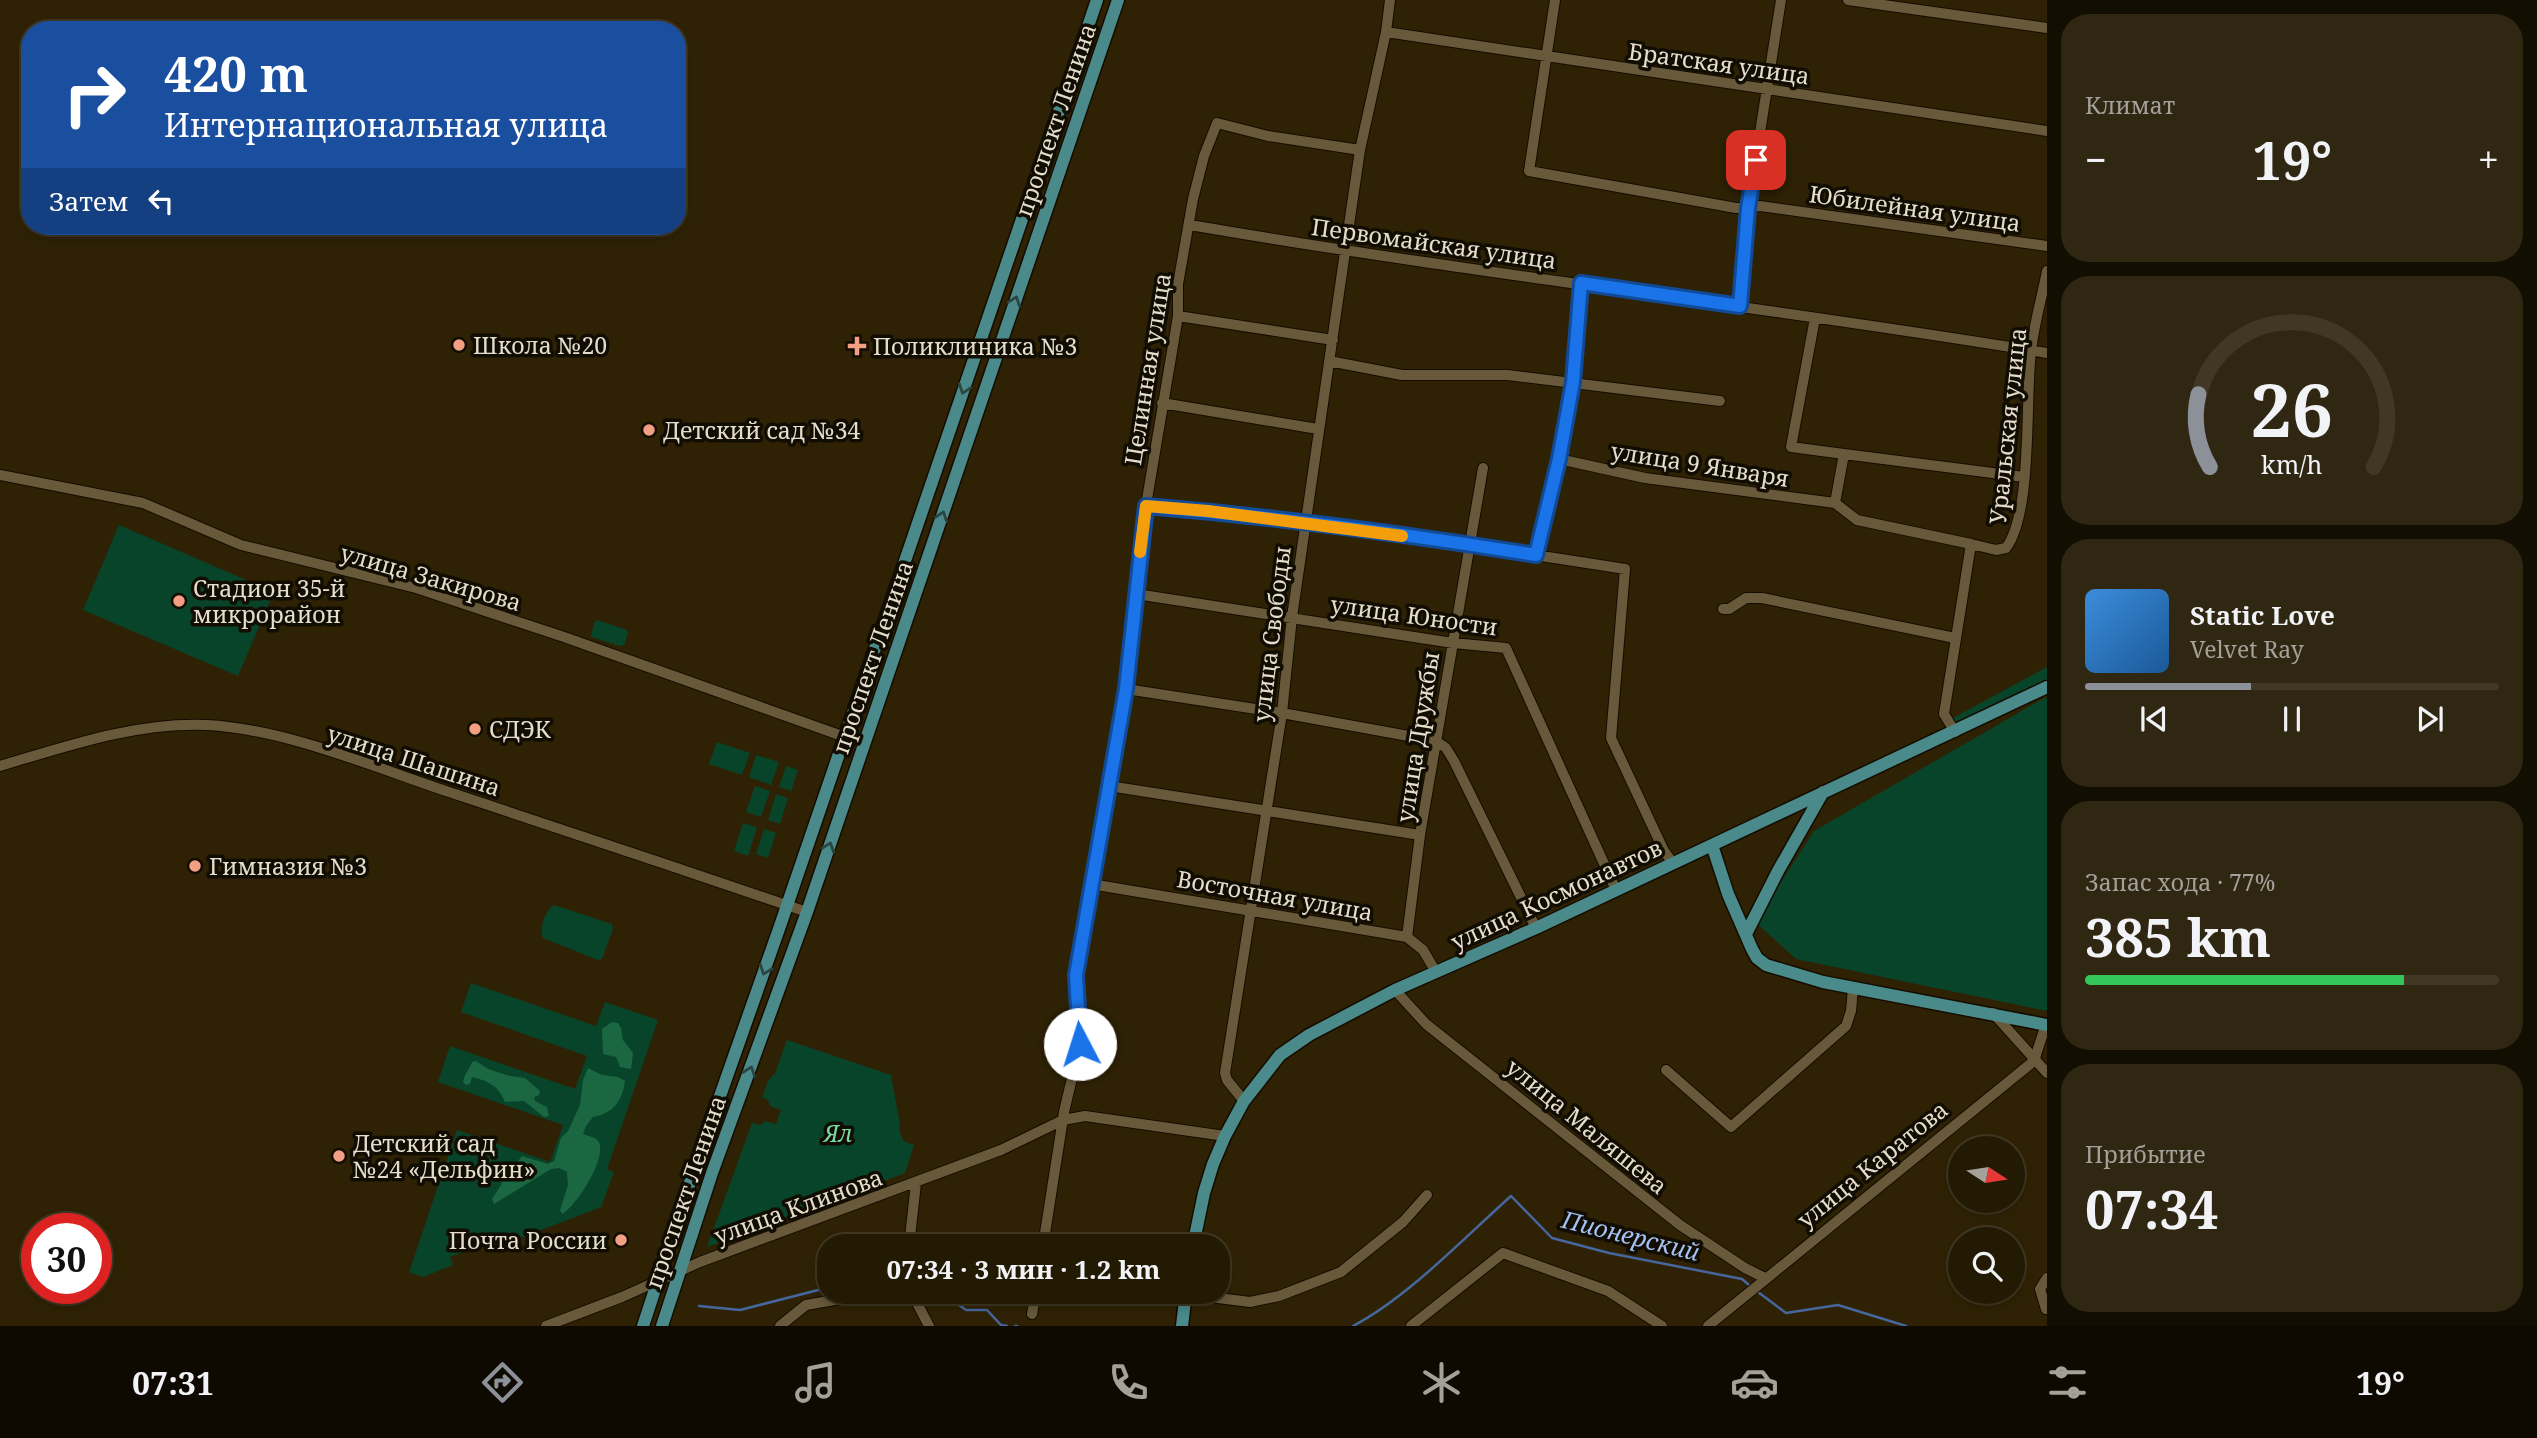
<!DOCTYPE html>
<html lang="ru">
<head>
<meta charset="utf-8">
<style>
	body { margin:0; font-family:"Noto Serif",serif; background:#2f2712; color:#f1f3f6; height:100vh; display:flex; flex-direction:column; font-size:26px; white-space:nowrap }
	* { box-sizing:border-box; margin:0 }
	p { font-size:23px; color:#a3a19a }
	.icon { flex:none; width:38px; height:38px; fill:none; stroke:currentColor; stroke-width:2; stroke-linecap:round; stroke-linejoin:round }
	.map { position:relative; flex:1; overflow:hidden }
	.side { display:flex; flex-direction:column; gap:14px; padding:14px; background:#130e02; width:490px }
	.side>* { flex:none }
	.banner { position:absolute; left:21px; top:21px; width:665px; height:214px; border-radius:28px; box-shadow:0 4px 10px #0003,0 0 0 2px #403825; background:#1a4fa0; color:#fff; overflow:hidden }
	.needle { width:46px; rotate:102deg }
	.controls { position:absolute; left:1948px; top:1136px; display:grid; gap:14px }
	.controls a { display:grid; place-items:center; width:77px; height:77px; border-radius:50%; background:#231a03; box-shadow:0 4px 10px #0003,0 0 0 2px #403825; font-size:35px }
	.speed { position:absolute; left:21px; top:1213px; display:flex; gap:14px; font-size:35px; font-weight:700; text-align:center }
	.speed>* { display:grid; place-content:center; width:91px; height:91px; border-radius:50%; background:#231a03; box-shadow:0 4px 10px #0003,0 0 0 2px #403825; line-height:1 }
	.speed .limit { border:10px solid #d22; background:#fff; color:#111 }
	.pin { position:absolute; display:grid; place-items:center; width:60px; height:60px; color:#fff; margin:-30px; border-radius:14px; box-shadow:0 4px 10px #0006 }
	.me { position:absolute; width:77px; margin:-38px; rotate:355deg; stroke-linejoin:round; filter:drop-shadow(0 0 5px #0008) }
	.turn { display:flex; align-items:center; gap:24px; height:147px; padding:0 28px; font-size:32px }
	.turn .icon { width:91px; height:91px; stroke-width:2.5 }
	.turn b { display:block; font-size:49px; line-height:60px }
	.then { display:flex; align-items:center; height:66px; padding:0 28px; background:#0003; gap:14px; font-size:26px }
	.big { font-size:52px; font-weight:700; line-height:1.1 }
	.side .tile { flex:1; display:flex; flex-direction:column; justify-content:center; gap:10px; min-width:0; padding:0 24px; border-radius:28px; background:#2f2712 }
	.side .dial { align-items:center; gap:0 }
	.dial svg { height:182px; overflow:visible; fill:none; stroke:#403825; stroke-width:7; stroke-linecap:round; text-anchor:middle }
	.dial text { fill:#f1f3f6; stroke:none }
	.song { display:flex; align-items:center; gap:21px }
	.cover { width:84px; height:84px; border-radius:10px; background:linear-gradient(135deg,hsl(210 70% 55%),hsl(210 70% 35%)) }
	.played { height:7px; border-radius:4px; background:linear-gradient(90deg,#8c9099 40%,#403825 40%) }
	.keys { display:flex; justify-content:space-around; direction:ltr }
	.heat { display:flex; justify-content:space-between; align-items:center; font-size:38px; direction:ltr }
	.charge { height:10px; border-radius:5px; background:linear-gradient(90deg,#34c759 77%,#403825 0) }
	.trip { position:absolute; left:817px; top:1234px; width:413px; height:70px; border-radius:28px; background:#231a03; box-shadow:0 4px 10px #0003,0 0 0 2px #403825; font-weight:700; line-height:70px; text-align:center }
	.menu { display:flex; height:112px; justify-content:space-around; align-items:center; background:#0e0a01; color:#a3a19a }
	.menu .icon { width:49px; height:49px }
	.menu .current { color:#8c9099 }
	.menu b { font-size:32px; color:#f1f3f6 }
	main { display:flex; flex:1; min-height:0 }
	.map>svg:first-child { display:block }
	.green { fill:#084429 }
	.forest { fill:#1b6742 }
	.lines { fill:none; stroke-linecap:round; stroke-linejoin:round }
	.stream { stroke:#46679d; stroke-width:2.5 }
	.minor-casing { stroke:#150c00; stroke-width:12 }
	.major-casing { stroke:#150c00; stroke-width:15 }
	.minor { stroke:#67593a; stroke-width:10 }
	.major { stroke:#4a8a8a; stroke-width:12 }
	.oneway { stroke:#2b4540 }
	.route-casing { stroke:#114b97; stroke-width:18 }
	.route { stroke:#1a73e8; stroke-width:12 }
	.slow { stroke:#f59e0b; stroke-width:12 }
	.poi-dot { fill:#f39f84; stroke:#120d03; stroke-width:2.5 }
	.labels { text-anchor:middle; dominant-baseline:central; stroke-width:7; stroke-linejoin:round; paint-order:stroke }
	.street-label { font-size:23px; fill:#e5ddcc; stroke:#120d03 }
	.poi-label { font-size:23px; fill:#e5ddcc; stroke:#120d03; text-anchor:start }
	.park-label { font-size:23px; font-style:italic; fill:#77dba3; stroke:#120d03 }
	.water-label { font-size:24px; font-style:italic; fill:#a4c1f1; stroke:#120d03 }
</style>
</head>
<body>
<main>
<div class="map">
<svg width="2047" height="1326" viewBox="0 0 2047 1326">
	<rect width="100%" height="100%" fill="#2f2204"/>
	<path class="green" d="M119 525 274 592 238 676 83 610Z
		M597 620 627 630 628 634 624 645 620 646 591 637 594 623Z
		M2047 667V681L1962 722 1951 724 1953 718Z
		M2044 698H2047V1011L1796 959 1755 922 1814 831Z
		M717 742 750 753 742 775 709 764Z
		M756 755 779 762 771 785 749 777Z
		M786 766 798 770 791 791 779 787Z
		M755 786 770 791 761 817 746 812Z
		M776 794 788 798 780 824 768 820Z
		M743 823 757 827 748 856 734 851Z
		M764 829 776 833 768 858 756 854Z
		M554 905 612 924 613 929 602 959 598 960 543 938C539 927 545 911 554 905Z
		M471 983 596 1026 605 1002 658 1020 607 1169 614 1172 601 1207 492 1249 489 1242 450 1257 453 1265 423 1277 409 1272 457 1130 550 1162 563 1125 438 1082 450 1046 575 1089 587 1056 461 1012Z
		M787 1040 891 1075 900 1125 899 1131 904 1141 914 1145 905 1173 707 1247 752 1123 760 1125 765 1121 776 1124 781 1110 770 1106 768 1100 762 1097 768 1081 775 1073Z"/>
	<path class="forest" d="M612 1022 618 1023 621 1028 623 1040 633 1053 631 1069 620 1067 616 1057 603 1054 602 1029Z
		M476 1061 488 1069 510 1076 525 1078 540 1091 539 1095 534 1097 535 1101 547 1107 549 1116 544 1117 524 1101 505 1102C499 1086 488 1081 472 1077L470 1084 466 1085 463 1082C464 1074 470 1069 472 1062Z
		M588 1068 602 1075 618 1077 625 1081C622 1102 613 1113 593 1117L586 1126 583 1134C587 1136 596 1137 598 1141 609 1156 576 1207 562 1214L560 1210 568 1185 567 1172 559 1168 551 1169 494 1204 492 1199 501 1185 506 1166H514L522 1156 548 1164 554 1161 561 1138 568 1131 580 1105 583 1080Z"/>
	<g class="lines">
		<path class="stream" d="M930 1292 943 1294 953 1292 959 1296V1305L966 1310H987L1001 1325 1007 1326
			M1758 1292 1786 1313 1838 1305 1906 1326
			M699 1306 740 1310 830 1287
			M1015 1326H1017
			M1353 1326C1407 1298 1465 1237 1511 1196L1552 1238 1609 1253 1742 1279 1749 1285"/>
		<defs>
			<path id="minor" d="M1555 0 1529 171 1736 208 1760 206 2047 246
				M1848 0 2047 28
				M1386 32 2047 131
				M1190 225C1475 274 1762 306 2047 353
				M1740 306 1748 208 1781 0
				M1178 316 1333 340
				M1329 361 1402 375H1507L1720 401
				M1162 403 1318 429
				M1844 454 2024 477
				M1559 459 1645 478 1835 503 1844 454 1791 447 1815 318
				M0 475 143 503 241 545 416 588 564 637 845 737
				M1835 503 1857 520 1971 544 1944 714 1955 732
				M1146 506C1306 520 1466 544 1625 569L1611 738 1664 851 1673 863
				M1971 544 1996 550 2006 548C2033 512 2025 399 2031 351 2034 324 2042 297 2047 271
				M1536 555 1559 459 1573 382 1581 283
				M1136 594 1453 643 1506 648 1616 890
				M1723 609H1729L1746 598H1762L1955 638
				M1126 689 1282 713 1436 741 1446 748 1454 761 1536 928
				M0 766C67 746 136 722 207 725 285 729 371 766 446 791 566 831 687 871 807 912
				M1109 786 1420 835
				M1091 884 1407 937 1423 950 1436 972
				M1407 937 1420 835 1483 468
				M1395 990 1426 1024 1680 1225 1745 1268 1765 1278
				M1993 1013 2047 1073
				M1666 1070 1731 1127 1846 1026 1851 1011 1853 988
				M1244 1101 1227 1080 1225 1073 1282 713 1292 617 1345 252 1360 150 1386 32 1390 0
				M909 1246 916 1183
				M1043 1246 1064 1112 1080 1044 1075 975 1126 689 1143 523 1178 316V284L1193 199 1204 156 1217 123 1268 136 1360 150
				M908 1292 917 1303 929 1326
				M1186 1294 1250 1302 1279 1296 1341 1272 1403 1222 1427 1195
				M2046 1309 2040 1289 2047 1278
				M1032 1314 1036 1292
				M546 1326 622 1297 700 1262 1001 1150 1063 1120 1085 1116 1225 1136
				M780 1326 806 1305 880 1292
				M1411 1326 1503 1253 1608 1291 1662 1326
				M1708 1326 2034 1061 2046 1024"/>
			<path id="major" d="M1712 845 1728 894 1752 949 1757 958 1766 965 1823 982 2047 1025
				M1746 934 1778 871 1823 792
				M1193 1246 1204 1193 1213 1164 1225 1136 1244 1101 1280 1055 1309 1035 1395 990 1536 928 2047 687
				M643 1326 695 1167 780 926 1097 0
				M662 1326 712 1173 807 912 1118 0
				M1182 1326 1186 1292"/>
		</defs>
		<use href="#minor" class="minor-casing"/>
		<use href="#major" class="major-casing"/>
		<use href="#minor" class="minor"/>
		<use href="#major" class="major"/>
	</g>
	<defs><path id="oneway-chevron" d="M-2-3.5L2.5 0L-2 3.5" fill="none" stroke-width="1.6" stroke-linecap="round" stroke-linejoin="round" transform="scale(1.75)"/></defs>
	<g class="oneway">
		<use href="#oneway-chevron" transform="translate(1015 301) rotate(-71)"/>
		<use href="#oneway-chevron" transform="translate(964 389) rotate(109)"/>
		<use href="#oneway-chevron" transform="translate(942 516) rotate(-71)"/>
		<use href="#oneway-chevron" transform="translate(829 847) rotate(-71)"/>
		<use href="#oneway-chevron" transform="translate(765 970) rotate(110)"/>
		<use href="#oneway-chevron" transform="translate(750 1071) rotate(-70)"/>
	</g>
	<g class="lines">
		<defs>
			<path id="route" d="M1080 1044 1076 975 1126 689 1146 506C1276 517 1407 534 1536 555L1559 459 1573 382 1581 283 1740 306 1748 208 1756 160"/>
		</defs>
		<use href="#route" class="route-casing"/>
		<use href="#route" class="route"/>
		<path class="slow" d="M1140 552 1146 506 1208 511 1402 536"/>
	</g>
	<g class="poi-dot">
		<circle cx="459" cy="345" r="7"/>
		<path d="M853.5 335.5h7v7h7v7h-7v7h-7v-7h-7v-7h7z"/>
		<circle cx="649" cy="430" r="7"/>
		<circle cx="179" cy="601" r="7"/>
		<circle cx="475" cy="729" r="7"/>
		<circle cx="195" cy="866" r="7"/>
		<circle cx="339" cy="1156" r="7"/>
		<circle cx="621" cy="1240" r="7"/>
	</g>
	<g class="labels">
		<g class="street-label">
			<text transform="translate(1719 63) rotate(8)">Братская улица</text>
			<text transform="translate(1055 120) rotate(-71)">проспект Ленина</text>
			<text transform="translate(1915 208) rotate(8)">Юбилейная улица</text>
			<text transform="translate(1434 243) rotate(8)">Первомайская улица</text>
			<text transform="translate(1147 369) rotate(-81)">Целинная улица</text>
			<text transform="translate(2007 426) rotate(-84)">Уральская улица</text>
			<text transform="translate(1700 464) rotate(9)">улица 9 Января</text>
			<text transform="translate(431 577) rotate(16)">улица Закирова</text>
			<text transform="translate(1414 615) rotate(8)">улица Юности</text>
			<text transform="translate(1271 634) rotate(-83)">улица Свободы</text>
			<text transform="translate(872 657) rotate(-71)">проспект Ленина</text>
			<text transform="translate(1417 737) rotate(-81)">улица Дружбы</text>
			<text transform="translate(414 760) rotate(18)">улица Шашина</text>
			<text transform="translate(1556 894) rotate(-25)">улица Космонавтов</text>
			<text transform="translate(1275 895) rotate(10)">Восточная улица</text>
			<text transform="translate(1587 1126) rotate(39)">улица Маляшева</text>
			<text transform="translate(1872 1164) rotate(-39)">улица Каратова</text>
			<text transform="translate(685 1192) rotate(-71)">проспект Ленина</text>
			<text transform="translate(798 1206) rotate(-20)">улица Клинова</text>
		</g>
		<g class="poi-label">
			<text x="473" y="345">Школа №20</text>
			<text x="873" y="346">Поликлиника №3</text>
			<text x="663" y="430">Детский сад №34</text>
			<text x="193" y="588">Стадион 35-й<tspan x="193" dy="26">микрорайон</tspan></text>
			<text x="489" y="729">СДЭК</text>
			<text x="209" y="866">Гимназия №3</text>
			<text x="353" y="1143">Детский сад<tspan x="353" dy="26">№24 «Дельфин»</tspan></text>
			<text x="607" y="1240" text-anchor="end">Почта России</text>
		</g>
		<g class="park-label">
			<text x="838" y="1133">Ял</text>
		</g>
		<g class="water-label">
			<text transform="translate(1631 1235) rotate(14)">Пионерский</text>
		</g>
	</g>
</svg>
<div class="controls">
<a><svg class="needle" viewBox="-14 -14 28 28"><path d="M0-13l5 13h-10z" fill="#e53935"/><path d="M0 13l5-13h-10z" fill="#a3a19a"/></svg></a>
<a><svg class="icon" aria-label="search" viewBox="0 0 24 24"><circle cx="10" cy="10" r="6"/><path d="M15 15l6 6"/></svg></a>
</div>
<div class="speed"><div class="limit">30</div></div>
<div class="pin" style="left:1756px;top:160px;background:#d93025"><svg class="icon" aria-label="arrive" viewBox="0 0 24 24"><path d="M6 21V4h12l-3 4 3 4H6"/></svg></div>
<svg class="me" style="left:1080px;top:1044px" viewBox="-20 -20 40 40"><circle r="19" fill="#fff"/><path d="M0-13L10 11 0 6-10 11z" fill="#1a73e8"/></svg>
<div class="trip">07:34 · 3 мин · 1.2 km</div>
<div class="banner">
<div class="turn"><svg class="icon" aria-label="right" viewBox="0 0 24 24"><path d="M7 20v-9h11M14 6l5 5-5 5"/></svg><div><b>420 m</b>Интернациональная улица</div></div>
<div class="then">Затем<svg class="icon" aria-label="left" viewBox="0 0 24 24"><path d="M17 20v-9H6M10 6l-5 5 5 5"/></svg></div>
</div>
</div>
<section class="side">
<div class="tile"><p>Климат</p>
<div class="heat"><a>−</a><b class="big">19°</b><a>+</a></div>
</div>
<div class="tile dial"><svg viewBox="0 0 100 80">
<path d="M14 69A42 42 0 1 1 86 69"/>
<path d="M14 69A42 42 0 0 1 9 37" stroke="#8c9099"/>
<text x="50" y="56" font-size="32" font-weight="700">26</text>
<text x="50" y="72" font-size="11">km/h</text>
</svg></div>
<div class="tile">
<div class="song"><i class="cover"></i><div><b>Static Love</b><p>Velvet Ray</p></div></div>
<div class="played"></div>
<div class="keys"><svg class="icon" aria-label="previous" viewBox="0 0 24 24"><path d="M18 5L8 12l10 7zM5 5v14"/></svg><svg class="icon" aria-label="pause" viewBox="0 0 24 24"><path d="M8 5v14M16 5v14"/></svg><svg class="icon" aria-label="next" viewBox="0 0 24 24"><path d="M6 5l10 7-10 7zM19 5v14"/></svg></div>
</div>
<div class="tile"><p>Запас хода · 77%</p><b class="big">385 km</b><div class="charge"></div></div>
<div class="tile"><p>Прибытие</p><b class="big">07:34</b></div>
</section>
</main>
<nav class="menu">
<b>07:31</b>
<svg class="icon current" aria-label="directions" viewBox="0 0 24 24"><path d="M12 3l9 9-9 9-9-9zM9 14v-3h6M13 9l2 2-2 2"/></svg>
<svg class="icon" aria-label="music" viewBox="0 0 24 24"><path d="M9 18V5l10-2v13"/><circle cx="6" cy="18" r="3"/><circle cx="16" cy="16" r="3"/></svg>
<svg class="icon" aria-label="phone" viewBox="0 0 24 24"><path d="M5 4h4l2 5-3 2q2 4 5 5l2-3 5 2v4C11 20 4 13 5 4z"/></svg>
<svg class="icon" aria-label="climate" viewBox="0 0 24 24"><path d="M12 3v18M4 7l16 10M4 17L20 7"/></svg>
<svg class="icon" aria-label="car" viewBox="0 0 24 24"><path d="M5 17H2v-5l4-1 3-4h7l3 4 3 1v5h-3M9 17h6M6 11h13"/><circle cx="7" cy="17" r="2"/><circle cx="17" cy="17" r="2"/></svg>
<svg class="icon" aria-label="filters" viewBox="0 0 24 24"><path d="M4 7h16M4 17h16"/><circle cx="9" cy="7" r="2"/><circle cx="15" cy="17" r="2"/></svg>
<b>19°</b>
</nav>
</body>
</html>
